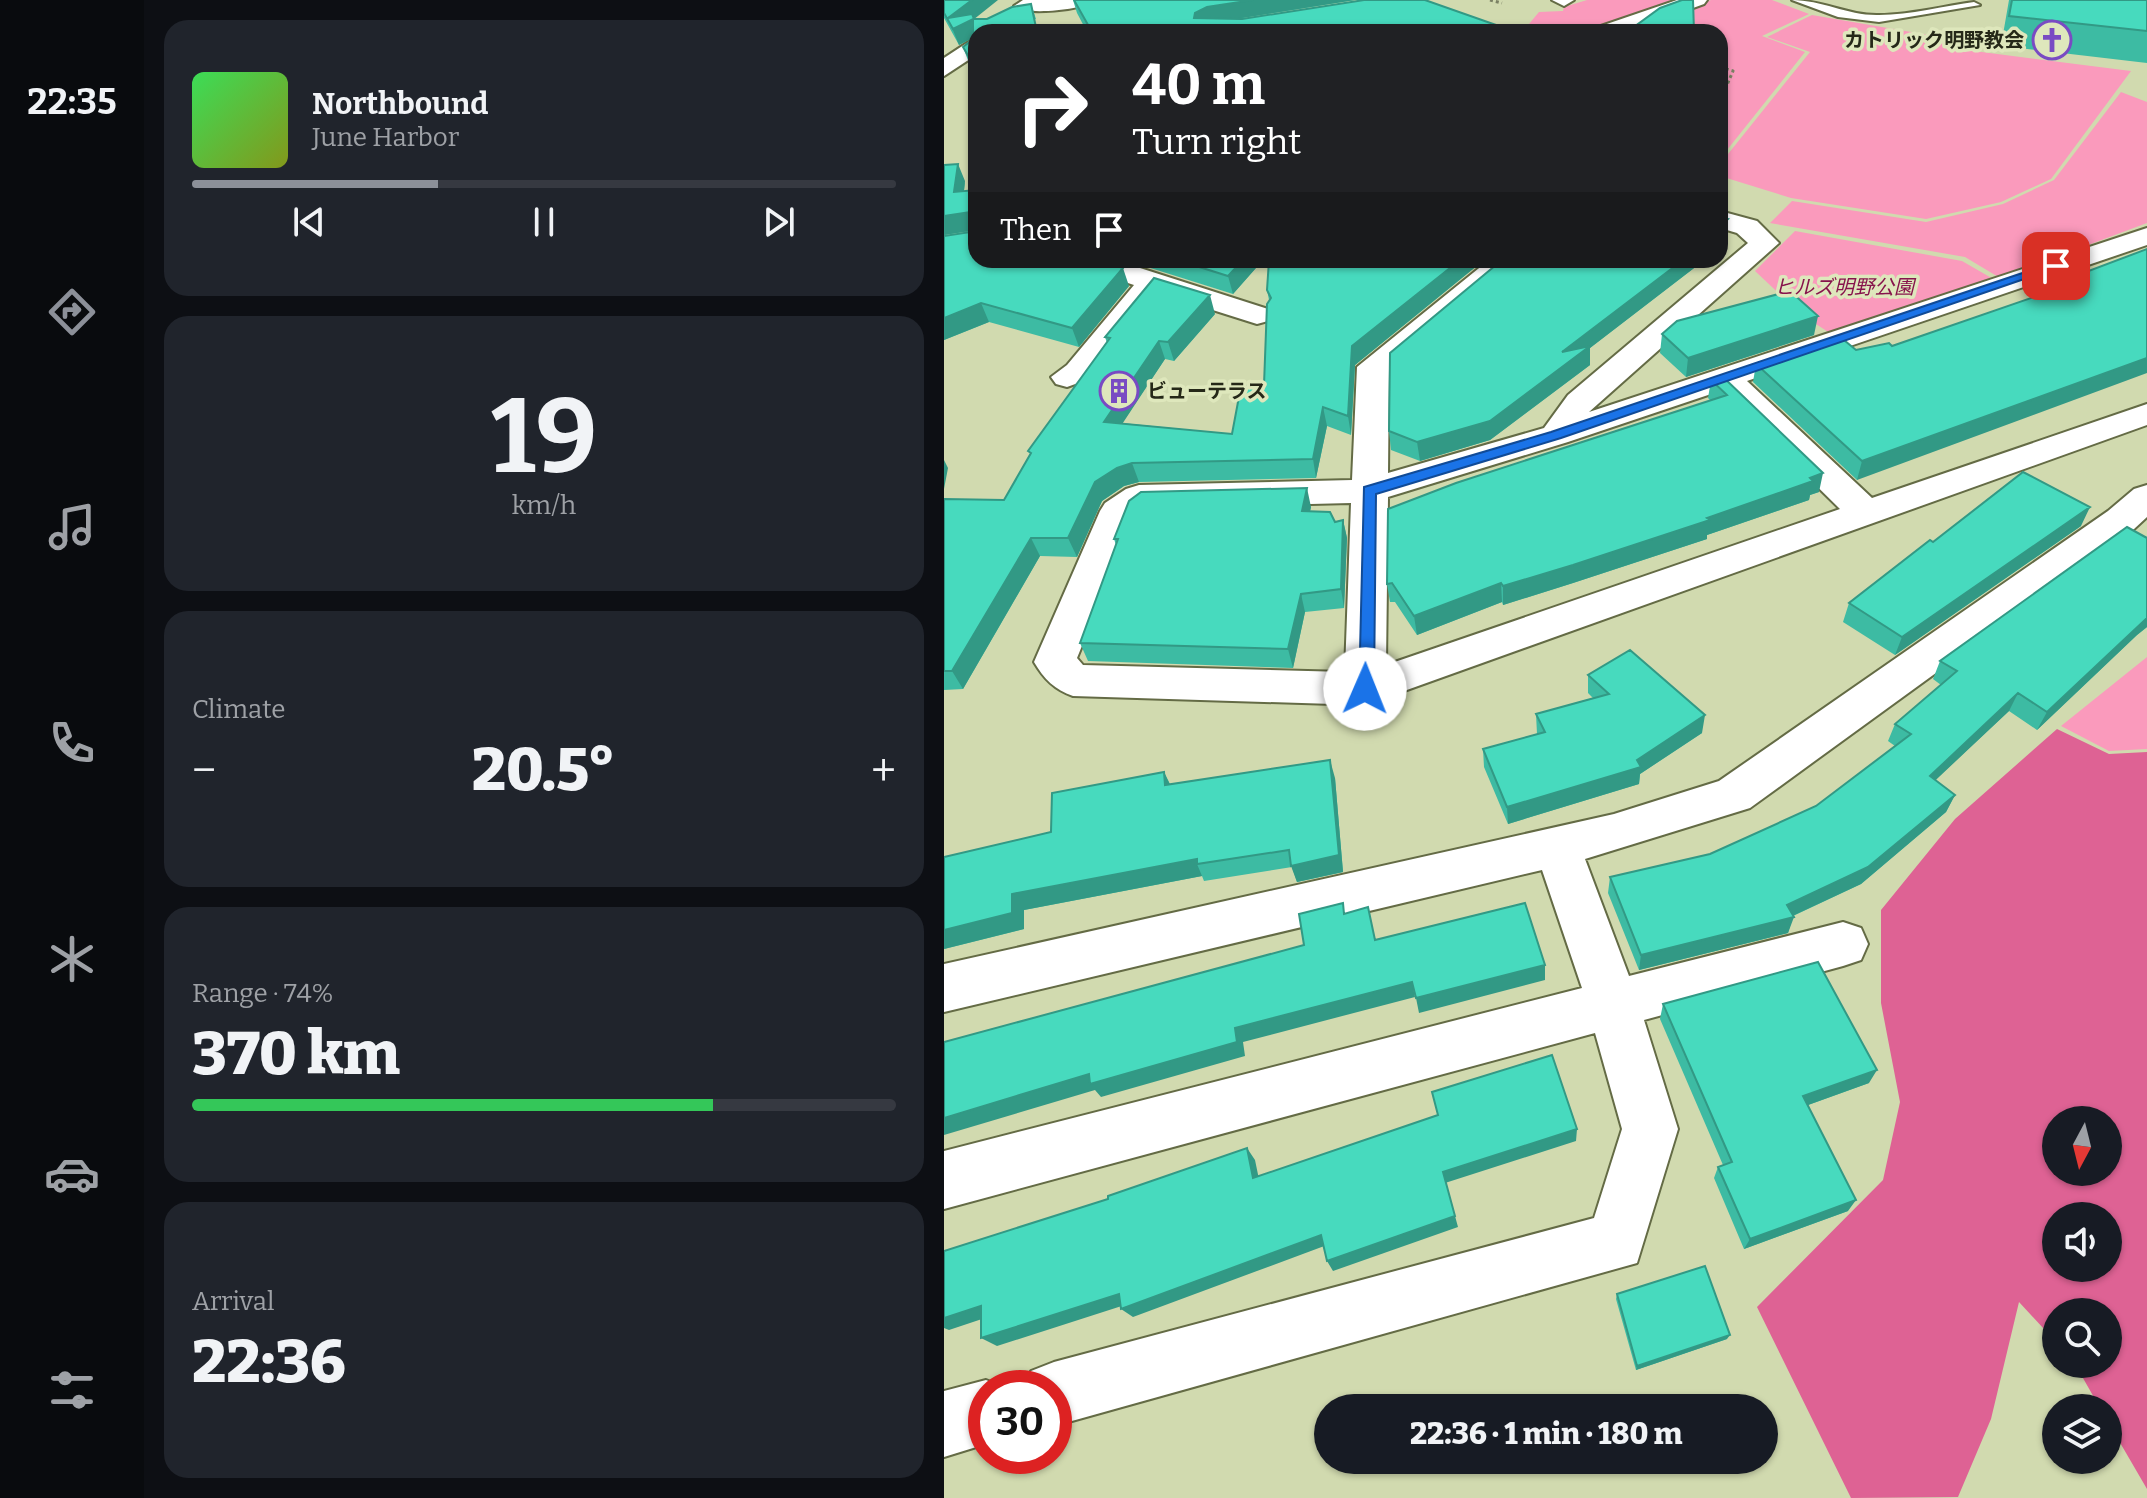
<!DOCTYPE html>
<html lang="en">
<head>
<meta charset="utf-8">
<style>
	body { margin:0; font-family:Bitter,"Noto Sans JP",serif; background:#20242c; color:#f1f3f6; height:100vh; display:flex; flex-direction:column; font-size:30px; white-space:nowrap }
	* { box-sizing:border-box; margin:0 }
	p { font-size:26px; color:#9ea1a6 }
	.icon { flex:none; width:44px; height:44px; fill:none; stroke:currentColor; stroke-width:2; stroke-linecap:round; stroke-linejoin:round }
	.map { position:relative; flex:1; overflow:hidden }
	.sheet { display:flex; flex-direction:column; gap:20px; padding:20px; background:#0d0f14; width:800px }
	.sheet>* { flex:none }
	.guide { position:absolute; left:24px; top:24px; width:760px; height:244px; border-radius:24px; box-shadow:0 2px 6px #0004; background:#202124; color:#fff; overflow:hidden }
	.needle { width:52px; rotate:187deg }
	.fabs { position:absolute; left:1098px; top:1106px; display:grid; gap:16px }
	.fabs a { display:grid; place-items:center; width:80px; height:80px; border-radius:50%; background:#171b24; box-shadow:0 2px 6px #0004; font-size:40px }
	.speed { position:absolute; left:24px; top:1370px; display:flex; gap:16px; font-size:40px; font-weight:700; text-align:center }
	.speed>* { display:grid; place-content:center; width:104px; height:104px; border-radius:50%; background:#171b24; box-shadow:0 2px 6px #0004; line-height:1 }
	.speed .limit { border:12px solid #d22; background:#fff; color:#111 }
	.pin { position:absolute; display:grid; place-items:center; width:68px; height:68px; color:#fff; margin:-34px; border-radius:16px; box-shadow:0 4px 12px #0006 }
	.me { position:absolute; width:88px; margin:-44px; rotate:1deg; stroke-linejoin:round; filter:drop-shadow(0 0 6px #0008) }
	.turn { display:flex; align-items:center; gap:28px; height:168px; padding:0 32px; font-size:36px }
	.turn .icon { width:104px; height:104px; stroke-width:2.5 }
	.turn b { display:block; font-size:56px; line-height:68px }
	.then { display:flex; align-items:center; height:76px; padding:0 32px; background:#0003; gap:16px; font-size:30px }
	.big { font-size:60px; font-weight:800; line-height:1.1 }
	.sheet .tile { flex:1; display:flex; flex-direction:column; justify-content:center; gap:12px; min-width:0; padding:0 28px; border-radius:24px; background:#20242c }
	.sheet .dial { align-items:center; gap:0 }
	.dial b { font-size:104px; line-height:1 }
	.song { display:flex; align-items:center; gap:24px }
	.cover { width:96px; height:96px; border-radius:12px; background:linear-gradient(135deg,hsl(130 70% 55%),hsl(70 70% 35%)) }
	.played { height:8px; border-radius:4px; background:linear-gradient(90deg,#8c9099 35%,#363941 35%) }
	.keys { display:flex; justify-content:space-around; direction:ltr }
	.heat { display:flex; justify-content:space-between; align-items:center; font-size:44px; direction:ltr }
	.charge { height:12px; border-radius:6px; background:linear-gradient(90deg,#34c759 74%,#363941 0) }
	.trip { position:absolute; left:370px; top:1394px; width:464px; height:80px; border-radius:40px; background:#171b24; box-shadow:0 2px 6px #0004; font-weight:800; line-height:80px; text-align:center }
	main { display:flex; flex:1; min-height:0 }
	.tabs { display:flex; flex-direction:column; width:144px; justify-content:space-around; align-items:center; background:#090b0e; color:#9ea1a6 }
	.tabs .icon { width:56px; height:56px }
	.tabs .selected { color:#8c9099 }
	.tabs b { font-size:36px; color:#f1f3f6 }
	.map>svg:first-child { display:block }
	.green { fill:#fa9abc }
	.forest { fill:#de6294; fill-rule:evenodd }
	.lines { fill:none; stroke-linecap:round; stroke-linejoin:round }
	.lane-casing { stroke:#646b45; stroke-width:4 }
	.street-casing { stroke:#646b45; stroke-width:4 }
	.path { stroke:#7b8164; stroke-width:3; stroke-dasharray:3 3; stroke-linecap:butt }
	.lane { fill:#fff; fill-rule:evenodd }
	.street { fill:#fff; fill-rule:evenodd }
	.wall { fill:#3dbba3 }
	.shaded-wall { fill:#329985 }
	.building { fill:#47dabe; stroke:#329985; stroke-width:2 }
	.route { fill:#1a73e8; stroke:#114b97; stroke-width:2 }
	.labels { text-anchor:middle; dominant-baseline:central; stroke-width:7; stroke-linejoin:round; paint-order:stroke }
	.far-poi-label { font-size:20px; font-weight:bold; fill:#252818; stroke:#dee7bc; text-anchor:end }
	.far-park-label { font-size:20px; font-style:italic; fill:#87144c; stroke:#dee7bc }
</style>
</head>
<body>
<main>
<nav class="tabs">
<b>22:35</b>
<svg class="icon selected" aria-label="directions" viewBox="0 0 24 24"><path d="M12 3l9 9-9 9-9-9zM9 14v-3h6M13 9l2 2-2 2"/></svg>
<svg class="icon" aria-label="music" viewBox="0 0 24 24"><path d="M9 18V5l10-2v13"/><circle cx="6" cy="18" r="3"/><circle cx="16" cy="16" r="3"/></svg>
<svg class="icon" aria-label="phone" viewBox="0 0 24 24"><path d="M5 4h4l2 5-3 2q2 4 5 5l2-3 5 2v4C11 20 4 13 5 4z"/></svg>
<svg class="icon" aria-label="climate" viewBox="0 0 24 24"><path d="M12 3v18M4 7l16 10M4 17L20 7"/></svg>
<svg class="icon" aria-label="car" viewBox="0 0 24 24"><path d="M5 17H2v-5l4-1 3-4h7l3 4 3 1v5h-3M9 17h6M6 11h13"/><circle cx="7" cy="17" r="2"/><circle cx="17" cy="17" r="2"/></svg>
<svg class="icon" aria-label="filters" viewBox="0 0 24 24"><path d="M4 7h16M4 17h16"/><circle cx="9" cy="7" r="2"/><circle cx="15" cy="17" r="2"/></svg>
</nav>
<section class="sheet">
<div class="tile">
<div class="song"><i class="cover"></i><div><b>Northbound</b><p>June Harbor</p></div></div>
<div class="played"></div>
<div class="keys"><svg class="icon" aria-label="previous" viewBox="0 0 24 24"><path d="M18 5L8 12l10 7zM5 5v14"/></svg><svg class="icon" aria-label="pause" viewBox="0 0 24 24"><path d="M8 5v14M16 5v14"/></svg><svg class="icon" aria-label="next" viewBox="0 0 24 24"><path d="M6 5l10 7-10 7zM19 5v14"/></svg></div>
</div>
<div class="tile dial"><b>19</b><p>km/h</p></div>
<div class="tile"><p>Climate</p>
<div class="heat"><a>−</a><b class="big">20.5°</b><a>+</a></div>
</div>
<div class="tile"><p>Range · 74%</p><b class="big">370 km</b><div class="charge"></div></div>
<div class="tile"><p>Arrival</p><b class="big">22:36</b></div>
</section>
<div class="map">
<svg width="1203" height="1498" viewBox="0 0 1203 1498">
	<rect width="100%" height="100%" fill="#d1daaf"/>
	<path class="green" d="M643 0H739C690 17 636 46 585 24L595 12 619 11 620 7Z
		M767 0H828L865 14 818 36 861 52 779 155 776 32H685Z
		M868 15 1031 43 1030 51 1187 71 1107 179 1057 202 982 219 847 198 776 176V164L866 52 823 37Z
		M1177 92 1203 102V223L1056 278 1021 257 826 223 848 201 982 222 1059 204 1110 180Z
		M851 231 1018 261 1051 280 892 337 858 315 811 271Z
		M1203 657V749L1165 751 1117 726Z"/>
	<path class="forest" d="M1113 729 1165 754 1203 752V1489L1164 1422V1408H1156L1131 1364H1164V1312H1112V1342L1075 1302 1047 1419 1014 1497 907 1498 813 1307 939 1180 956 1102 937 1003V910L1011 819ZM1112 1120H1164V1172H1112ZM1112 1216H1164V1268H1112Z"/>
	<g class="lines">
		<defs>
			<path id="lane" d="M848 0C878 0 905 16 935 15 967 15 999 6 1030 2L1036 5 935 22 894 17Z"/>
			<path id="street" d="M79 0H151C142 10 79 16 70 6Z
				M608 0H630L620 6Z
				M733 0H763L760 4 683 32H651L654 27Z
				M32 37V55L0 76V58Z
				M776 211 813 221 835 243 645 412 1203 228V245L803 381 928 498 1203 404V425L421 705 129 696C111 690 100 679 90 662L156 511 161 503 182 489 195 485 408 480 413 367 545 260H577L445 370 444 473 600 428 624 395 804 243 793 233 776 228ZM776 391 896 509 442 665 444 497 624 442ZM407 503 401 672 139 665 133 658 190 518 203 508Z
				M128 260H171L324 309 328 315 324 321 313 324 215 293 145 379 123 387 112 384 107 377 123 365 190 285 132 266Z
				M1203 485V517L1190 529 806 808 641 859 685 976 899 922 917 928 924 944 917 960 899 966 700 1020 734 1129 693 1263 110 1426V1388H80L87 1371 110 1362 650 1218 678 1129 651 1033 0 1209V1151L638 988 598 870 0 1012V964L670 814 775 781 1164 511 1190 489Z
				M42 1380 62 1388H42V1444L0 1457V1391Z"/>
		</defs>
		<use href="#lane" class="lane-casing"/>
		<use href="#street" class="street-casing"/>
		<path class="path" d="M546 0 558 3
			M776 67 789 71 776 101"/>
		<use href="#lane" class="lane"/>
		<use href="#street" class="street"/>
	</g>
	<path class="wall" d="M0 0 30 19H43L87 4 92 19 32 32V75L25 63 19 47 29 38 15 45 0 18Z
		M129 0H411L293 19 572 32H143L133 13Z
		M1065 0H1203V63L1057 46Z
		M21 181 20 191 32 260 185 286 135 347 45 322 0 340V236L27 231 0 235Z
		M1203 249 913 480 809 382 812 364 948 346 1107 292 1110 284Z
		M181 260H319L289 294Z
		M325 260H540L411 365 407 435 383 426 372 478 195 482 180 486 158 501 133 557 96 556 19 689 0 690V499L60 500 86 454 84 451 163 343 161 337 271 314 230 361 221 359 178 423 288 434 320 385 325 300 323 290Z
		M754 265 646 348V365L546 440 476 461 447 450 445 431Z
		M718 334 870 335 742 377 716 353Z
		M778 376 875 492 866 495 865 500 763 535V539L629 583 559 605 558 602 473 635 451 602H446L443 584 766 400 764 398 767 380Z
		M367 507 366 511 391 522 399 520 403 538 400 608 361 612 349 668 144 661 136 643 172 545 170 539Z
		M1137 526 951 655 899 622 905 603 989 542Z
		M1203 538V627L1193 635 1093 730 1065 711 991 780 1011 795 1002 812 917 884 849 916 844 933 695 970 664 893 666 877 766 854 872 806 951 746 944 741 951 724 997 685 989 679 996 661Z
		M644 675 758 733 696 774 695 784 564 824 540 767 539 749 593 734 592 714 649 698 644 693Z
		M220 772 226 784 391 778 399 872 353 882 348 867 260 881 258 876 80 910V929L0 949 107 832Z
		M719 1004 925 1083 864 1105 904 1211 800 1249 770 1178 774 1167 779 1165 716 1019Z
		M673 1294 783 1339 692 1370 672 1299Z"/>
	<path class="shaded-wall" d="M28 0H54L29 20 32 36 15 45 4 18Z
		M309 0H411L266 23 250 18 251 13 263 7Z
		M14 164 21 181 18 210 10 192Z
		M27 212 32 230 0 235V216Z
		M784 219 781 237 776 242V226Z
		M299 260H319L289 294 284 276Z
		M516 260H540L411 365 407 435 404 416 408 346Z
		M739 260H755L754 265 646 348V365L546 440 476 461 473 442 618 352Z
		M179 268 185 286 135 347 128 328Z
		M266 295 271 314 230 361 224 342Z
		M37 303 45 322 0 340V318Z
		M874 316 870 335 742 377 744 358Z
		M215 341 221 359 167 441 160 422Z
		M1203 358V373L913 480 918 461Z
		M379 407 383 426 372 478 369 459Z
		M0 460 4 468 0 489Z
		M188 463 195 482 180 486 158 501 133 557 124 538 151 482 173 468Z
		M879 473 875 492 866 495 865 500 763 535V539L629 583 559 605V586L763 518Z
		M363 488 367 507 362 530 358 511Z
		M1146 507 1137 526 951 655 958 637Z
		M399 520 403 538 400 608 397 589Z
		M87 538 96 556 19 689 8 671Z
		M557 583 558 602 473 635 470 616Z
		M357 594 361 612 349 668 344 649Z
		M1203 618V627L1193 635 1093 730 1103 712Z
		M1074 693 1065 711 978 793 986 776Z
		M761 715 758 733 696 774 695 784 564 824 563 807 693 760Z
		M386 760 391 778 399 872 353 882 347 866Z
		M220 772 228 789 221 785Z
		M1011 795 1002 812 917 884 844 918 850 917 844 933 695 970 697 955 843 905Z
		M253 859V864L258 876 80 910V929L0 949V930L68 894Z
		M601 965V980L475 1013 472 998Z
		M468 982 471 997 299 1042 301 1056 157 1097 151 1090 0 1135V1118L291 1028Z
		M933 1070 925 1083 853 1109 859 1096Z
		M633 1129 632 1141 501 1183 499 1172Z
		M303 1148 311 1160 317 1189 309 1178Z
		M912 1200 904 1211 800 1249 806 1239Z
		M511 1216 514 1227 389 1271 383 1261Z
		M377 1235 383 1245 189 1317 177 1309Z
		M175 1294 187 1303 53 1346 37 1338Z
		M37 1306 53 1314 5 1330 0 1328V1318Z
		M786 1335 783 1339 692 1370 693 1366Z"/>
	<path class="building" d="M0 0H28L4 18 28 14 30 19H43L68 7 87 4 93 32H32V69L19 47 29 39V19L9 29 0 13Z
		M130 0H309L263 7 251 13 250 18 298 19 420 0H481L572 32H148Z
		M738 0H749L750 32H683L716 8Z
		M1068 0H1203V31L1065 16Z
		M14 164 10 192 32 190V260H154L179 268 128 328 37 303 0 318V236L27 232V212L0 216V165Z
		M776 217 784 219 776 226Z
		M1203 249V358L918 461 812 364 895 336 912 350 945 343 948 346 1116 288 1110 284Z
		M233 260H299L284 276Z
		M325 260H516L408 346 404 416 379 407 369 459 188 463 173 468 151 482 124 538H87L8 671H0V499L60 500 87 453 84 451 166 338 161 337 210 278 266 295 224 342 215 341 160 422 288 434 297 386 320 385 323 304 327 298 323 290Z
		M558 260H739L618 352 646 346 546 421 473 442 445 431 446 353Z
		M846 291 874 316 744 358 718 334 733 321Z
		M778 376 879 473 866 478 869 481 763 518 766 520 629 565 559 586 557 583 470 616 448 583 443 584 444 509 512 483 783 395 767 380Z
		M1079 472 1146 507 958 637 905 603 986 540 989 542Z
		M363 488 358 511 386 512 391 522 399 520 397 589 357 594 344 649 136 643 174 539H170L185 501 197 492Z
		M1183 527 1203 538V618L1103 712 1074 693 986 776 1011 795 924 867 843 905 850 917 697 955 666 877 766 854 872 806 967 734 951 724 1013 671 996 661Z
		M686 650 761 715 693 760 697 767 563 807 539 749 601 732 592 714 665 694 644 675Z
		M386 760 395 855 347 866 345 850 253 864V859L68 894V913L0 930V857L107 832 108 793 220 772 221 785Z
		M399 903 400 914 424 907 431 940 581 903 601 965 472 998 468 982 291 1028 293 1042 146 1084 145 1074 0 1118V1042L360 945 355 914Z
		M874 962 933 1070 859 1096 912 1200 806 1239 774 1167 788 1162 719 1004Z
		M608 1055 633 1129 499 1172 511 1216 383 1261 377 1235 177 1309 175 1294 37 1338V1306L0 1318V1251L164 1199V1196L303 1148 309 1178 494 1115 488 1092Z
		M761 1266 786 1335 693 1366 673 1294Z"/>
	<path class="route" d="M1108 263 1118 266 617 438 432 494 430 689 421 695 415 693 420 487 607 432Z"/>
	<defs>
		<symbol id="church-ring" viewBox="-11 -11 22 22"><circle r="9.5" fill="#dee7bc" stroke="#794bc3" stroke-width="1.5"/><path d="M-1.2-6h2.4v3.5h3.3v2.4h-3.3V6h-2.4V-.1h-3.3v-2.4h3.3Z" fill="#794bc3"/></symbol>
		<symbol id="building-ring" viewBox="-11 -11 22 22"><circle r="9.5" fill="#dee7bc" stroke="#794bc3" stroke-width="1.5"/><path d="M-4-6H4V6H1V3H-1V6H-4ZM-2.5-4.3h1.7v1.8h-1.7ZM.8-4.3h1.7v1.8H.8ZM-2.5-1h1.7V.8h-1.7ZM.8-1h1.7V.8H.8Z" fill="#794bc3"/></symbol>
	</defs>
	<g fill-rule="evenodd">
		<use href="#church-ring" x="1086" y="18" width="44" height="44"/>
		<use href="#building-ring" x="153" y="369" width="44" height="44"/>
	</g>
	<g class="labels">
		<g class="far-poi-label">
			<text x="1080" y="40">カトリック明野教会</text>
			<text x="203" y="391" text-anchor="start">ビューテラス</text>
		</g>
		<g class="far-park-label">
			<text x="900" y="287">ヒルズ明野公園</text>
		</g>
	</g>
</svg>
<div class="fabs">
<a><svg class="needle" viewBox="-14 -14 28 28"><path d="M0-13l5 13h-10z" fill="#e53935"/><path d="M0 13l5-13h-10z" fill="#9ea1a6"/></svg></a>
<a><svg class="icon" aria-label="sound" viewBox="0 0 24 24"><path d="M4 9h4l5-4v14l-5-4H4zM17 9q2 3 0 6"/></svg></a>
<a><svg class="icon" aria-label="search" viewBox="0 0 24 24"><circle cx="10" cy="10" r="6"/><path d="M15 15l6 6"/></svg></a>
<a><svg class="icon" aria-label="layers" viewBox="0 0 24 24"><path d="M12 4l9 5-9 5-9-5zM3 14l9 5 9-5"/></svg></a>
</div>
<div class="speed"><div class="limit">30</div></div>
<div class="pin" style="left:1112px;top:266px;background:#d93025"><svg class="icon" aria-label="arrive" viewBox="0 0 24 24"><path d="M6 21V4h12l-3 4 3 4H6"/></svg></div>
<svg class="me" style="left:421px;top:689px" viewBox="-20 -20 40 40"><circle r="19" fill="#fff"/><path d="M0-13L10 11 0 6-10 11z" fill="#1a73e8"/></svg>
<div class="trip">22:36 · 1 min · 180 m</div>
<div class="guide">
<div class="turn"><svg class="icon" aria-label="right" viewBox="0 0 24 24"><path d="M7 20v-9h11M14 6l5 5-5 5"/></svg><div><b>40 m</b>Turn right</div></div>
<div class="then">Then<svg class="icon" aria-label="arrive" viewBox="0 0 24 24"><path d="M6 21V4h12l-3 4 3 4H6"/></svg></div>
</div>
</div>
</main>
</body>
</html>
